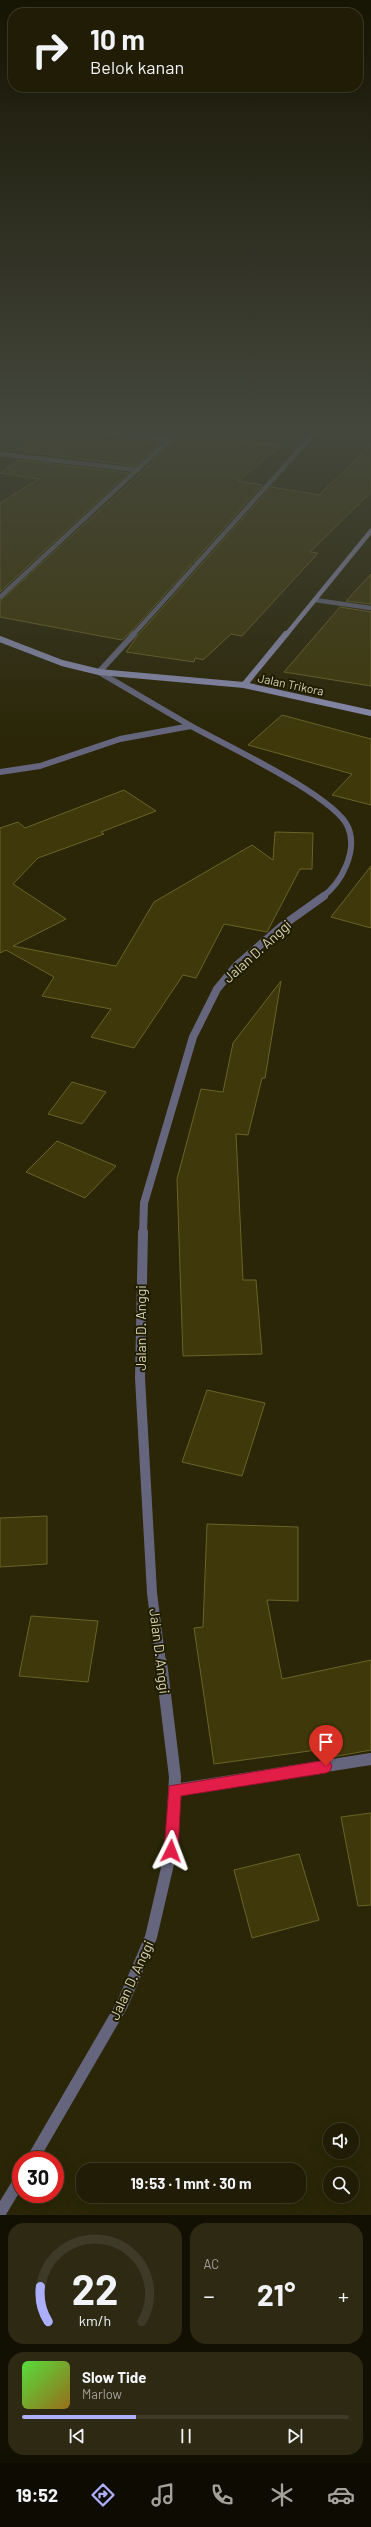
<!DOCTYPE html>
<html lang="id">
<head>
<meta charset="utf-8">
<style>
	body { margin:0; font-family:Barlow,sans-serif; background:#2d2913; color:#f1f3f6; height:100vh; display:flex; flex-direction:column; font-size:15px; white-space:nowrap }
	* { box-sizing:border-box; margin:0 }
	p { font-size:13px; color:#a2a19a }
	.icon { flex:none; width:22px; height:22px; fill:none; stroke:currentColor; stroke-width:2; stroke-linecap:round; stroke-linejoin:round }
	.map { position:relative; height:2215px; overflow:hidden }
	.sheet { display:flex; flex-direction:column; gap:8px; padding:8px; background:#120f03; flex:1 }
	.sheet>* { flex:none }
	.guide { position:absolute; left:8px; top:8px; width:355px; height:84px; border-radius:16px; box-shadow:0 4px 16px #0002,0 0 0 1px #3d3a27; background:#201c05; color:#f1f3f6; overflow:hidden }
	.buttons { position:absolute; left:323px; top:2123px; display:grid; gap:8px }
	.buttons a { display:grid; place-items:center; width:36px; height:36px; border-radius:50%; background:#201c05; box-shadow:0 4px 16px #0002,0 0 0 1px #3d3a27; font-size:20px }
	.speed { position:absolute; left:12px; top:2151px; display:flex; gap:8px; font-size:20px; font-weight:700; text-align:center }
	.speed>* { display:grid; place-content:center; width:52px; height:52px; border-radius:50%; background:#201c05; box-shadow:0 4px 16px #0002,0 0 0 1px #3d3a27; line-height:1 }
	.speed .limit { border:6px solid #d22; background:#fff; color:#111 }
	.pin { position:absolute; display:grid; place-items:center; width:34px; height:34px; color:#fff; margin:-41px -17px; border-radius:50% 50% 50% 0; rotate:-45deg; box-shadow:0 0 4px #0007 }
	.pin .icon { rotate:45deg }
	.me { position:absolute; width:44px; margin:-22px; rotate:3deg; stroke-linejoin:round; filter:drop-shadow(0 0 3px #0008) }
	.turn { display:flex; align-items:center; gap:14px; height:84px; padding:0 16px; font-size:18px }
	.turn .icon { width:52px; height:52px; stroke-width:2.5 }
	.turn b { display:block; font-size:28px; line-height:34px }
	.big { font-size:30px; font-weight:700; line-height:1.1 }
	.sheet .tile { flex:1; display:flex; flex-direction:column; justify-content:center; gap:6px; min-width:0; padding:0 14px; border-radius:16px; background:#2d2913 }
	.sheet .dial { align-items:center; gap:0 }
	.dial svg { height:104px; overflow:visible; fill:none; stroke:#3d3a27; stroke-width:7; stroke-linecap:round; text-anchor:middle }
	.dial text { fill:#f1f3f6; stroke:none }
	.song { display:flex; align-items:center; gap:12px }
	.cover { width:48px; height:48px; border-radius:6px; background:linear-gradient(135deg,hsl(110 70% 55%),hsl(40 70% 35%)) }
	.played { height:4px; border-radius:2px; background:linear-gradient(90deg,#acaffb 35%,#3d3a27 35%) }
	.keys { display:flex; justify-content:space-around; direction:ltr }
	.heat { display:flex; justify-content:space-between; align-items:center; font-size:22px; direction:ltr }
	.sheet .tiles { flex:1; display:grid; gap:8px; grid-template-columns:1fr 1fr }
	.tile:last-child { grid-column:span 2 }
	.trip { position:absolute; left:76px; top:2163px; width:230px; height:40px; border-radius:16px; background:#201c05; box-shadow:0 4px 16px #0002,0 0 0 1px #3d3a27; font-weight:700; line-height:40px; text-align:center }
	.menu { display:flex; height:64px; justify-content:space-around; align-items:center; background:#0d0b02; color:#a2a19a }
	.menu .icon { width:28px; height:28px }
	.menu .selected { color:#acaffb }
	.menu b { font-size:18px; color:#f1f3f6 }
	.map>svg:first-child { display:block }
	.building { fill:#3e380a; stroke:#6a6329 }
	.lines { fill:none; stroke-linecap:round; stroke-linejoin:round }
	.street-far4 { stroke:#65667d; stroke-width:4.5 }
	.street-far3 { stroke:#65667d; stroke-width:6 }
	.street-far2 { stroke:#65667d; stroke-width:8 }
	.street-far1 { stroke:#65667d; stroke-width:10 }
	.street { stroke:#65667d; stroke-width:12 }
	.secondary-far1 { stroke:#898baf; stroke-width:4.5 }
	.secondary { stroke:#898baf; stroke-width:6 }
	.route { fill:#e11d48; stroke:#92132f }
	.labels { text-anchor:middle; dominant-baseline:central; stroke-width:4; stroke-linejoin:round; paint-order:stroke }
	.far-street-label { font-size:12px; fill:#d7d3b6; stroke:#201c00 }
	.street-label { font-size:14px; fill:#d7d3b6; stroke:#201c00 }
</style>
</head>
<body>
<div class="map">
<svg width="371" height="2215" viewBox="0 0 371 2215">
	<rect width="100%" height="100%" fill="#2a2607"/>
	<path class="building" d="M50 430 97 436V434L161 443 136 466 15 450Z
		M120 430H175L168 436Z
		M184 430H236L227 438 281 446 238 481 262 485 133 630 122 640 0 617V601L141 473Z
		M371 445V492L310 552 318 553 242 636 231 634 203 660 195 658 194 662 126 652 138 635 271 487 319 495Z
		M19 460 128 473 0 592V503L39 479 0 473Z
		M371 574V604L346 601Z
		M340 607 371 612V686L284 672Z
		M282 715 371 739V805L332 795 352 774 248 745Z
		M124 790 156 811 101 832 104 834 38 858 13 884 66 919 13 946 116 966 154 902 252 845 273 860 275 832 313 833 312 869H300L267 932 224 924 196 978 183 975 134 1048 91 1037 111 1009 42 996 54 977 6 950 0 953V828L18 822 25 828Z
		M371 866V928L331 917Z
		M281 981 265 1078H262L248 1135 236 1134 243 1280H256L262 1354 183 1356 177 1179 201 1089 223 1092 233 1043Z
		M72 1082 106 1092 82 1124 48 1114Z
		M57 1141 116 1166 85 1198 26 1172Z
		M207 1390 265 1403 242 1476 182 1462Z
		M47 1516V1564L0 1567V1518Z
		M207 1524 298 1527V1601L267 1600 282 1679 371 1660V1750L327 1758 324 1749 214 1764 194 1628 203 1627Z
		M31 1616 98 1621 88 1682 19 1676Z
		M371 1813V1905L358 1906 341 1817Z
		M299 1854 319 1920 252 1938 234 1870Z"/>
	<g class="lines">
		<path class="street-far4" d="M94 430 168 440
			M0 454 138 470
			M0 597 180 430
			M315 600 371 608
			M133 635 317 430"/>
		<path class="street-far3" d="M134 634 99 672C130 690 160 708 191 726 223 744 335 796 348 827 358 850 342 883 322 897
			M0 772 40 766 120 739 191 726"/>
		<path class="street-far2" d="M143 1233 144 1203 193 1037 217 989 236 966 282 926 324 896"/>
		<path class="street-far1" d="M143 1232 140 1378 152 1593 161 1663"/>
		<path class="street" d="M174 1790 371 1759
			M32 2160 122 2005 151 1937 171 1851 175 1777 161 1662
			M0 2213 21 2178"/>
		<path class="secondary-far1" d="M286 635 371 531"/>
		<path class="secondary" d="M0 639 62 663 99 672 244 685 371 713
			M244 685 286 634"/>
	</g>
	<linearGradient id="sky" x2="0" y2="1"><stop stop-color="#171504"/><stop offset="0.58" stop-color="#44473c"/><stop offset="1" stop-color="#44473c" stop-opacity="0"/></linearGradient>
	<rect width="371" height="740" fill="url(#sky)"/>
	<path class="route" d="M326 1760 330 1762 332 1766 330 1771 326 1773 181 1796 178 1851 176 1856 171 1858 166 1856 164 1851 169 1786Z"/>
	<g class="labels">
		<g class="far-street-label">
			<text transform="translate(291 684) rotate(12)">Jalan Trikora</text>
		</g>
		<g class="street-label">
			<text transform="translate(257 951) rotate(-42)">Jalan D. Anggi</text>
			<text transform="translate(140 1328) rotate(-90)">Jalan D. Anggi</text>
			<text transform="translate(160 1651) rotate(83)">Jalan D. Anggi</text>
			<text transform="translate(131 1980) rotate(-65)">Jalan D. Anggi</text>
		</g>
	</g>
</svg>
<div class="buttons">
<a><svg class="icon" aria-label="sound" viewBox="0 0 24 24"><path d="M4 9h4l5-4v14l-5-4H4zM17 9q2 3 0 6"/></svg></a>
<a><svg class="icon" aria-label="search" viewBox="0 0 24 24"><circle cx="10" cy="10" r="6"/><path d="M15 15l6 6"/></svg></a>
</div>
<div class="speed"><div class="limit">30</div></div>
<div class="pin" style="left:326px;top:1766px;background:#d93025"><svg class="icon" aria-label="arrive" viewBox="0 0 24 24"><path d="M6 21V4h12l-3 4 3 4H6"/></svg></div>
<svg class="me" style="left:171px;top:1851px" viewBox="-20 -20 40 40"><path d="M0-17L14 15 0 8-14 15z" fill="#e11d48" stroke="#fff" stroke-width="4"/></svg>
<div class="trip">19:53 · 1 mnt · 30 m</div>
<div class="guide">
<div class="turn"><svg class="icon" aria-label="right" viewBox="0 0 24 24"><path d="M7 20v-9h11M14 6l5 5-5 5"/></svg><div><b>10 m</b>Belok kanan</div></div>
</div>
</div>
<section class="sheet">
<div class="tiles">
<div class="tile dial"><svg viewBox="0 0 100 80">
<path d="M14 69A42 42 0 1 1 86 69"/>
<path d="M14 69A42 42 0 0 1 8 42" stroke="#acaffb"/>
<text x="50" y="56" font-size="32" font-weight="700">22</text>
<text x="50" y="72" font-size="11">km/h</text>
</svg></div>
<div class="tile"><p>AC</p>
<div class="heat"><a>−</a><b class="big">21°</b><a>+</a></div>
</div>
<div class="tile">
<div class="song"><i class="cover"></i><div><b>Slow Tide</b><p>Marlow</p></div></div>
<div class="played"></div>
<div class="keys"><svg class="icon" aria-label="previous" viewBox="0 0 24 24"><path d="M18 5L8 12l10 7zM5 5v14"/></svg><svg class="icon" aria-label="pause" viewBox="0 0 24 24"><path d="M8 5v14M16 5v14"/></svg><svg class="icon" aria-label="next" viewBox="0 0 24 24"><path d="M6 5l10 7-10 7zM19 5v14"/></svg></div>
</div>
</div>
</section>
<nav class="menu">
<b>19:52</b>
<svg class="icon selected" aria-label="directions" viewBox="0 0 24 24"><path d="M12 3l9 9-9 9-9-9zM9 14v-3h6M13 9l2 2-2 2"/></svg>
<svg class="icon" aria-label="music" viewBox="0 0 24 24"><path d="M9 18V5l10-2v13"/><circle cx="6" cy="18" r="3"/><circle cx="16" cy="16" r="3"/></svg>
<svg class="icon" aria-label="phone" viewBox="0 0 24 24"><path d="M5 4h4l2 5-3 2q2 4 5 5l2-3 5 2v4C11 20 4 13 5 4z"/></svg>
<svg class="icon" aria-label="climate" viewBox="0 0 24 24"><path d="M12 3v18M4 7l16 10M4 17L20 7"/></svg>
<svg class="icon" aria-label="car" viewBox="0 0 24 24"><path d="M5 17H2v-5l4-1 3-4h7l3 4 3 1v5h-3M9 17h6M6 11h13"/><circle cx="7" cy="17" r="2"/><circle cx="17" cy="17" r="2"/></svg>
</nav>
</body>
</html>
